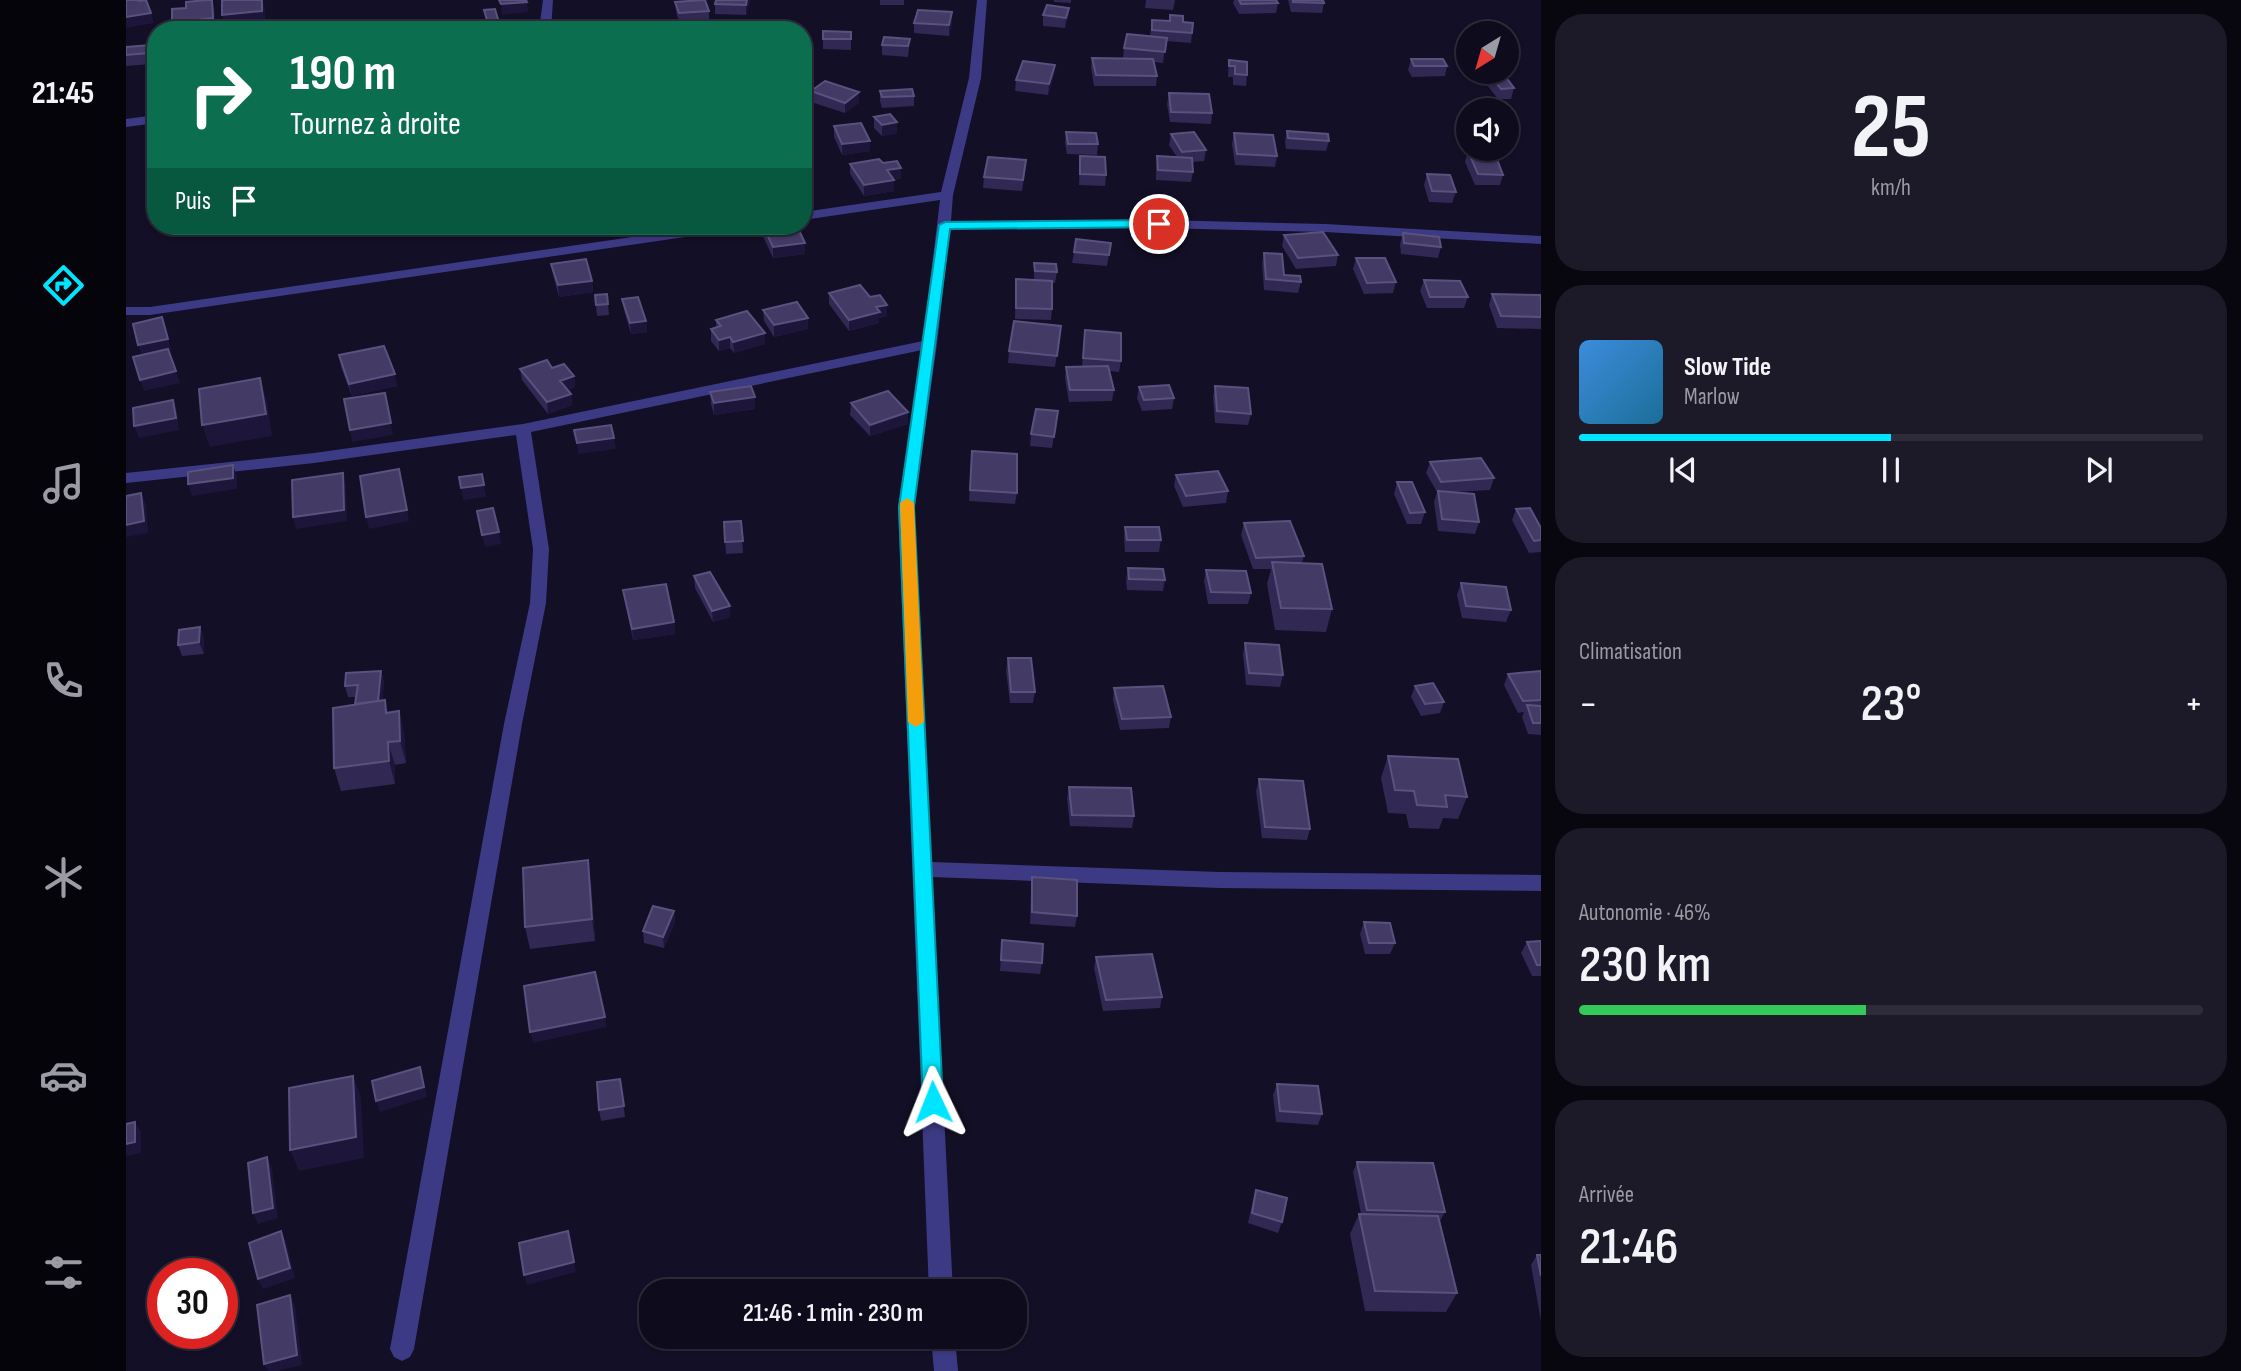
<!DOCTYPE html>
<html lang="fr">
<head>
<meta charset="utf-8">
<style>
	body { margin:0; font-family:"Sofia Sans Condensed",sans-serif; background:#1c1929; color:#f1f3f6; height:100vh; display:flex; flex-direction:column; font-size:26px; white-space:nowrap }
	* { box-sizing:border-box; margin:0 }
	p { font-size:23px; color:#9b9ba3 }
	.icon { flex:none; width:38px; height:38px; fill:none; stroke:currentColor; stroke-width:2; stroke-linecap:round; stroke-linejoin:round }
	.map { position:relative; flex:1; overflow:hidden }
	.side { display:flex; flex-direction:column; gap:14px; padding:14px; background:#08060f; width:700px }
	.side>* { flex:none }
	.hud { position:absolute; left:21px; top:21px; width:665px; height:214px; border-radius:28px; box-shadow:0 2px 5px #0004,0 0 0 2px #2e2b3b; background:#0b6e4f; color:#fff; overflow:hidden }
	.needle { width:46px; rotate:217deg }
	.fabs { position:absolute; left:1330px; top:21px; display:grid; gap:14px }
	.fabs a { display:grid; place-items:center; width:63px; height:63px; border-radius:50%; background:#0e0b1c; box-shadow:0 2px 5px #0004,0 0 0 2px #2e2b3b; font-size:35px }
	.speed { position:absolute; left:21px; top:1258px; display:flex; gap:14px; font-size:35px; font-weight:700; text-align:center }
	.speed>* { display:grid; place-content:center; width:91px; height:91px; border-radius:50%; background:#0e0b1c; box-shadow:0 2px 5px #0004,0 0 0 2px #2e2b3b; line-height:1 }
	.speed .limit { border:10px solid #d22; background:#fff; color:#111 }
	.pin { position:absolute; display:grid; place-items:center; width:60px; height:60px; color:#fff; margin:-30px; border:4px solid #fff; border-radius:50%; box-shadow:0 2px 7px #0007 }
	.me { position:absolute; width:77px; margin:-38px; rotate:358deg; stroke-linejoin:round; filter:drop-shadow(0 0 5px #0008) }
	.turn { display:flex; align-items:center; gap:24px; height:147px; padding:0 28px; font-size:32px }
	.turn .icon { width:91px; height:91px; stroke-width:2.5 }
	.turn b { display:block; font-size:49px; line-height:60px }
	.then { display:flex; align-items:center; height:66px; padding:0 28px; background:#0003; gap:14px; font-size:26px }
	.big { font-size:52px; font-weight:600; line-height:1.1 }
	.side .tile { flex:1; display:flex; flex-direction:column; justify-content:center; gap:10px; min-width:0; padding:0 24px; border-radius:28px; background:#1c1929 }
	.side .dial { align-items:center; gap:0 }
	.dial b { font-size:91px; line-height:1 }
	.song { display:flex; align-items:center; gap:21px }
	.cover { width:84px; height:84px; border-radius:10px; background:linear-gradient(135deg,hsl(210 70% 55%),hsl(200 70% 35%)) }
	.played { height:7px; border-radius:4px; background:linear-gradient(90deg,#00e5ff 50%,#2e2b3b 50%) }
	.keys { display:flex; justify-content:space-around; direction:ltr }
	.heat { display:flex; justify-content:space-between; align-items:center; font-size:38px; direction:ltr }
	.charge { height:10px; border-radius:5px; background:linear-gradient(90deg,#34c759 46%,#2e2b3b 0) }
	.trip { position:absolute; left:513px; top:1279px; width:388px; height:70px; border-radius:28px; background:#0e0b1c; box-shadow:0 2px 5px #0004,0 0 0 2px #2e2b3b; font-weight:600; line-height:70px; text-align:center }
	main { display:flex; flex:1; min-height:0 }
	.menu { display:flex; flex-direction:column; width:126px; justify-content:space-around; align-items:center; background:#06040b; color:#9b9ba3 }
	.menu .icon { width:49px; height:49px }
	.menu .current { color:#00e5ff }
	.menu b { font-size:32px; color:#f1f3f6 }
	.map>svg:first-child { display:block }
	.lines { fill:none; stroke-linecap:round; stroke-linejoin:round }
	.minor { fill:#3d3a85; fill-rule:evenodd }
	.wall { fill:#312854 }
	.shaded-wall { fill:#1d163a }
	.building { fill:#433a66; stroke:#5a527e; stroke-width:2 }
	.route { fill:#00e5ff; stroke:#0095a6; stroke-width:2 }
	.slow { fill:#f59e0b }
</style>
</head>
<body>
<main>
<nav class="menu">
<b>21:45</b>
<svg class="icon current" aria-label="directions" viewBox="0 0 24 24"><path d="M12 3l9 9-9 9-9-9zM9 14v-3h6M13 9l2 2-2 2"/></svg>
<svg class="icon" aria-label="music" viewBox="0 0 24 24"><path d="M9 18V5l10-2v13"/><circle cx="6" cy="18" r="3"/><circle cx="16" cy="16" r="3"/></svg>
<svg class="icon" aria-label="phone" viewBox="0 0 24 24"><path d="M5 4h4l2 5-3 2q2 4 5 5l2-3 5 2v4C11 20 4 13 5 4z"/></svg>
<svg class="icon" aria-label="climate" viewBox="0 0 24 24"><path d="M12 3v18M4 7l16 10M4 17L20 7"/></svg>
<svg class="icon" aria-label="car" viewBox="0 0 24 24"><path d="M5 17H2v-5l4-1 3-4h7l3 4 3 1v5h-3M9 17h6M6 11h13"/><circle cx="7" cy="17" r="2"/><circle cx="17" cy="17" r="2"/></svg>
<svg class="icon" aria-label="filters" viewBox="0 0 24 24"><path d="M4 7h16M4 17h16"/><circle cx="9" cy="7" r="2"/><circle cx="15" cy="17" r="2"/></svg>
</nav>
<div class="map">
<svg width="1415" height="1371" viewBox="0 0 1415 1371">
	<rect width="100%" height="100%" fill="#130f26"/>
	<g class="lines">
		<path class="minor" d="M417 0H427L425 30H413Z
			M851 0H861L855 78 827 195 825 221 1033 220 1199 224 1415 236V244L1199 232 1033 228 824 229 811 344 788 507 805 862 1094 872 1415 875V891L1094 888 806 877 827 1292H803L772 507 796 350 405 432 423 549 420 603 396 724 288 1349 284 1357 276 1361 268 1357 264 1349 378 724 404 603 407 549 390 435 188 463 0 483V473L188 453 397 424 797 341 814 200 677 220V212L815 192 843 78Z
			M30 115V123L0 127V119Z
			M582 226H614L607 230 24 315H0V307H24Z
			M805 1337H829L832 1371H808Z"/>
	</g>
	<path class="wall" d="M624 0 620 15 589 14V4Z
		M754 0H778V5H754Z
		M928 0H945V3L928 2Z
		M1020 0H1049L1047 10 1019 8Z
		M1108 0H1150L1152 3 1150 13 1113 14 1107 3Z
		M1162 0H1197L1198 3 1196 13 1165 12Z
		M549 2 583 11V21L554 24 550 12Z
		M943 8 942 18 939 28 917 26V15Z
		M826 12V22L823 36 788 33V23Z
		M1044 15 1057 22 1066 33 1065 43 1040 41 1037 63 1028 62 1031 76 1030 86H968L965 68 966 58H997L998 48 1024 36 1026 20 1043 21Z
		M725 32V50L697 49V39Z
		M784 39 782 57 756 55V45Z
		M24 45 27 55 25 64 0 66V47Z
		M1285 59 1321 66 1319 76 1286 77 1282 70Z
		M1103 60 1121 75 1120 86 1107 85V77H1102Z
		M929 65 928 75 922 95 889 91 890 80Z
		M1359 72H1376L1388 88 1385 99H1372L1357 80Z
		M685 91 733 103 719 113 685 102Z
		M754 91 788 96V106L756 108 754 101Z
		M1043 93 1086 113 1085 124 1044 122 1041 104Z
		M1337 116H1342V148L1335 147 1334 126Z
		M748 117 771 122V133L756 136 748 128Z
		M708 126 744 141V151L716 155 708 137Z
		M1161 131 1203 141 1200 151 1160 149 1159 141Z
		M940 132 972 144 971 155 941 154 939 143Z
		M1108 133 1151 156 1149 167 1109 165 1106 144Z
		M1045 134 1080 150 1078 161 1066 162 1067 172 1065 182 1030 180V166L1031 156 1051 157 1043 145Z
		M1347 149H1366L1365 151Z
		M1342 151 1377 175 1374 185H1349L1339 162Z
		M954 156 980 175 979 186 953 185Z
		M757 163 775 178 768 180V191L738 196 724 174V164Z
		M899 171 896 191 857 188 858 177Z
		M1301 174 1330 192 1326 203 1303 202 1298 185Z
		M636 226H671L679 254 647 258 636 234Z
		M1277 233 1315 247 1312 258 1275 254 1274 244Z
		M1158 235 1212 255 1210 266 1170 269 1156 246Z
		M985 243 981 266 946 263 948 252Z
		M1138 253 1158 275 1175 282 1172 293 1138 290 1136 264Z
		M1230 258 1270 282 1267 293 1238 294 1227 269Z
		M908 263 931 272 929 283H926V309L925 320 889 319 890 279 908 280Z
		M425 264 466 281 467 292 433 297 427 275Z
		M1298 280 1342 297 1338 308H1301L1294 291Z
		M703 293 744 297 761 316 753 318V323L723 331 703 304Z
		M481 294 483 315 471 316 469 295Z
		M1366 294 1415 298V329L1371 328 1363 305Z
		M496 299 520 321 521 332 505 334 498 310Z
		M637 310 682 318V329L648 337 638 321Z
		M590 320 639 344 608 353 604 348 593 351 585 341V329L590 328Z
		M935 326 929 367 882 363 883 351Z
		M959 330 995 361 993 372 983 371 988 390 986 401 943 402 939 378 940 367 956 366Z
		M213 355 271 386 226 396 215 367Z
		M426 368 448 376 449 387 442 390 445 394 446 405 422 414 396 380 394 369Z
		M1089 386 1125 414 1122 425 1089 423 1087 397Z
		M1013 387 1048 398 1046 409 1016 411 1011 398Z
		M584 392 629 409 588 415 585 404Z
		M725 403 782 412V424L744 436 724 415Z
		M932 411 926 448 904 446 905 434Z
		M846 451 891 493 889 504 843 501Z
		M1304 462 1368 478 1364 490 1328 492 1353 522 1349 534 1312 531 1308 502 1311 492 1300 473Z
		M1050 475 1102 491 1100 503 1057 507 1048 486Z
		M1271 482 1299 512 1295 524H1281L1268 494Z
		M1390 509 1415 528V552L1403 553 1386 520Z
		M615 521 617 553 600 554 598 522Z
		M1118 523 1178 556 1176 563 1206 609 1200 632 1149 630 1141 584 1145 569H1127L1115 535Z
		M999 527 1035 540 1033 552H999L998 538Z
		M1002 568 1039 580 1037 591 1001 590 1000 580Z
		M1080 570 1125 593 1122 604H1082L1078 581Z
		M568 576 604 617 587 622 569 588Z
		M1335 583 1385 610 1380 622 1336 618 1331 595Z
		M497 590 548 622 549 634 507 640Z
		M74 627 78 638V654L56 656 52 645Z
		M1119 643 1157 675 1154 687 1120 685 1117 654Z
		M882 658 909 692 907 703H884L880 670Z
		M255 671 258 682 256 701 259 700 262 713 273 711 278 734 280 763 269 765V784L215 791 208 768 229 704 230 697H222L219 686Z
		M1415 671V735L1402 734 1396 717 1398 712 1392 713 1378 685 1382 674Z
		M1289 686 1318 702 1314 713 1295 716 1285 697Z
		M988 688 1045 717 1043 728 994 730 987 700Z
		M1262 756 1341 797 1332 819 1317 818 1313 829 1283 828 1280 814 1262 813 1255 778Z
		M1133 779 1184 829 1181 840 1136 838 1130 791Z
		M943 787 1008 816 1006 828 944 826 941 798Z
		M906 877 951 916 949 927 904 924 905 888Z
		M465 882 469 941 404 949 399 927Z
		M548 911 549 922 538 948 518 943 517 931Z
		M1238 922 1269 943 1264 954H1239L1234 934Z
		M876 940 916 963 914 974 874 971Z
		M1415 941V976H1406L1395 953 1401 942Z
		M970 957 1036 997 1034 1008 977 1011 968 968Z
		M494 1079 499 1117 475 1121 473 1110Z
		M1151 1084 1196 1114 1192 1125 1150 1122 1147 1095Z
		M1231 1162 1319 1212 1314 1221 1331 1293 1320 1312 1239 1311 1224 1234 1233 1214H1235L1227 1172Z
		M1130 1190 1156 1222 1152 1233 1122 1223 1127 1200Z
		M1411 1255H1415V1321L1405 1265Z"/>
	<path class="shaded-wall" d="M86 0 89 10 90 28 77 30H48L46 23Z
		M136 0 139 9V21L99 25 96 15Z
		M621 0H624L620 15V5Z
		M401 2 402 12 376 15 375 4Z
		M943 8 942 18 939 28 940 18Z
		M826 12V22L823 36V25Z
		M25 13 28 23 0 28V17Z
		M374 26 375 30H363V27Z
		M24 45 27 55 25 64 22 53Z
		M929 65 928 75 922 95 923 84Z
		M733 92V103L719 113V103Z
		M771 122V133L756 136V125Z
		M744 141V151L716 155V144Z
		M30 148V159L27 160 24 149Z
		M775 168V178L761 181V170Z
		M768 180V191L738 196V185Z
		M679 243V254L647 258V247Z
		M466 281 467 292 433 297 432 285Z
		M761 305V316L753 318V323L723 331V320L750 307Z
		M36 317 45 350 16 357 12 345Z
		M682 318V329L648 337V325Z
		M520 321 521 332 505 334 504 323Z
		M639 333V344L608 353 607 342Z
		M604 337V348L593 351V340Z
		M50 371 54 383 18 391 14 380Z
		M269 374 271 386 226 396 223 384Z
		M448 376 449 387 436 392 434 381Z
		M134 378 141 401 146 436 84 447 76 425Z
		M259 393 267 435 226 442 224 430Z
		M445 394 446 405 422 414 421 402Z
		M629 397V409L588 415V403Z
		M47 400 51 412 53 430 13 438 8 426Z
		M782 412V424L744 436V425Z
		M488 438 490 449 452 454 451 443Z
		M107 465 111 477V489L66 496 62 484Z
		M217 473 220 485 221 521 170 529 167 517Z
		M356 474 360 497 337 500 335 488Z
		M276 481 283 521 243 529 240 517Z
		M15 493 20 504 22 533 0 537V525Z
		M373 532 375 544 359 547 356 535Z
		M604 606V617L587 622 586 611Z
		M548 622 549 634 507 640 506 629Z
		M74 627 78 638V654L73 642Z
		M255 671 258 682 255 717 251 706Z
		M273 711 278 734 280 763 274 741Z
		M262 742 269 765V784L263 761Z
		M462 860 465 882 469 941 466 919Z
		M548 911 549 922 538 948 537 937Z
		M479 1017 481 1027 407 1043 404 1032Z
		M294 1067 301 1097 254 1112 250 1101Z
		M227 1076 235 1097 238 1158 173 1171 164 1150Z
		M9 1122 15 1132V1153L0 1156V1144Z
		M141 1157 146 1168 152 1218 132 1224 127 1213Z
		M155 1231 160 1241 169 1278 137 1289 132 1279Z
		M442 1231 450 1272 401 1285 398 1275Z
		M164 1295 169 1305 176 1365 152 1371H142L138 1364Z"/>
	<path class="building" d="M0 0H12L13 1 20 0 25 13 0 17Z
		M80 0H86L87 18 46 23V9L60 8V2Z
		M96 0H136V11L96 15Z
		M373 0H400L401 2 375 4Z
		M576 0H579L583 11 553 13 549 2Z
		M590 0H621L620 5 589 4Z
		M1113 0H1150L1152 3 1115 4Z
		M1167 0H1197L1198 3 1167 2Z
		M921 5 943 8 940 18 917 15Z
		M369 9 374 26 363 27 358 10Z
		M792 10 826 12 823 25 788 23Z
		M1044 15 1057 16V22L1067 23 1066 33 1026 30V20L1044 21Z
		M232 21H257L254 30H229Z
		M605 22 628 23 626 30H603Z
		M328 23 329 30H295V26Z
		M697 31 725 32V39H697Z
		M1001 34 1041 38 1039 52 998 48Z
		M758 37 784 39 782 46 756 45Z
		M24 45 22 53 0 55V47Z
		M966 58 1027 59 1031 76 970 75Z
		M1285 59H1317L1321 66H1288Z
		M1103 60 1121 62V75L1109 74V66H1103Z
		M897 61 929 65 923 84 890 80Z
		M1362 72H1376L1388 88 1375 89Z
		M699 81 733 92 719 103 685 91Z
		M786 89 788 96 756 97 754 91Z
		M1043 93 1083 94 1086 113 1045 112Z
		M764 114 771 122 756 125 748 117Z
		M1337 116H1342V137H1338Z
		M735 123 744 141 716 144 708 126Z
		M30 125V148L24 149 20 127Z
		M1161 131 1202 134 1203 141 1162 138Z
		M940 132 970 133 972 144H942Z
		M1068 132 1080 150 1056 152 1045 134Z
		M1108 133 1147 135 1151 156 1111 154Z
		M1342 151 1368 152 1377 175 1352 174Z
		M954 156 979 157 980 175 954 174Z
		M1031 156 1066 158 1067 172 1032 170Z
		M862 157 900 160 897 180 858 177Z
		M753 159 757 163 771 161 775 168 761 170 768 180 738 185 724 164Z
		M1301 174 1324 175 1330 192 1306 191Z
		M637 226H671L679 243 647 247Z
		M1197 232 1212 255 1172 258 1158 235Z
		M1277 233 1313 237 1315 247 1278 243Z
		M950 239 985 243 983 255 948 252Z
		M1138 253 1156 254 1158 275 1174 276 1175 282 1140 279Z
		M1230 258H1259L1270 282 1241 283Z
		M460 259 466 281 432 285 425 264Z
		M908 263 930 264 931 272 909 271Z
		M890 279 926 281V309L890 308Z
		M1298 280 1334 281 1342 297H1304Z
		M734 285 744 297 754 295 761 305 750 307 754 312 723 320 703 293Z
		M481 294 482 304 470 305 469 295Z
		M1366 294 1414 295 1415 298V317L1375 316Z
		M512 297 520 321 504 323 496 299Z
		M671 302 682 318 648 325 637 310Z
		M621 311 639 333 607 342 604 337 593 340 585 329 595 326 590 320Z
		M36 317 42 339 12 345 7 324Z
		M888 321 935 326 931 356 883 351Z
		M959 330 995 333V361L957 358Z
		M258 346 269 374 223 384 213 355Z
		M42 349 50 371 14 380 7 357Z
		M421 360 426 368 438 364 448 376 434 381 445 394 421 402 394 369Z
		M982 366 988 390H944L940 367Z
		M134 378 140 414 76 425 73 389Z
		M1043 385 1048 398 1018 400 1013 387Z
		M625 386 629 397 588 403 584 392Z
		M1089 386 1122 388 1125 414 1091 411Z
		M762 391 782 412 744 425 725 403Z
		M259 393 265 423 224 430 218 399Z
		M47 400 50 418 8 426 7 408Z
		M910 409 932 411 928 437 905 434Z
		M485 425 488 438 451 443 448 430Z
		M846 451 891 454V493L844 490Z
		M1355 458 1368 478 1315 482 1304 462Z
		M107 465V478L62 484V472Z
		M273 469 281 510 240 517 234 476Z
		M1092 471 1102 491 1060 496 1050 475Z
		M217 473 218 510 167 517 166 480Z
		M356 474 358 485 335 488 333 477Z
		M1271 482H1286L1299 512 1284 513Z
		M1312 491 1348 494 1353 522 1316 519Z
		M15 493 18 521 0 525V496Z
		M367 508 373 532 356 535 351 511Z
		M1404 508 1415 528V540L1408 541 1390 509Z
		M615 521 617 541 599 542 598 522Z
		M1164 521 1178 556 1130 558 1118 523Z
		M999 527H1033L1035 540H1001Z
		M1146 562 1196 564 1206 609 1155 608Z
		M1002 568 1037 569 1039 580 1003 579Z
		M1080 570 1120 571 1125 593 1085 592Z
		M584 572 604 606 586 611 568 576Z
		M1335 583 1380 587 1385 610 1340 606Z
		M540 584 548 622 506 629 497 590Z
		M74 627 73 642 52 645 53 630Z
		M1119 643 1153 645 1157 675 1123 673Z
		M882 658H905L909 692H885Z
		M255 671 252 701 229 704 232 685 219 686 220 673Z
		M1415 671V700L1397 701 1382 674Z
		M1307 683 1318 702 1299 704 1289 686Z
		M1037 686 1045 717 996 719 988 688Z
		M259 700 260 713 273 711 274 741 262 742 263 761 208 768 207 708Z
		M1401 705 1415 706V723H1407Z
		M1262 756 1332 759 1341 797 1319 795 1321 807 1291 805 1288 791 1269 790Z
		M1133 779 1177 781 1184 829 1139 827Z
		M943 787 1005 788 1008 816 946 815Z
		M462 860 466 919 399 927 397 868Z
		M906 877 951 880V916L906 912Z
		M527 906 548 911 537 937 517 931Z
		M1238 922 1264 923 1269 943H1243Z
		M876 940 917 944 916 963 875 960Z
		M1415 941V965H1411L1401 942Z
		M1026 954 1036 997 980 1000 970 957Z
		M469 972 479 1017 404 1032 398 986Z
		M294 1067 298 1087 250 1101 246 1081Z
		M227 1076 230 1137 164 1150 163 1088Z
		M494 1079 498 1106 473 1110 471 1082Z
		M1151 1084 1192 1086 1196 1114 1154 1111Z
		M9 1122V1142L0 1144V1124Z
		M141 1157 147 1208 127 1213 122 1163Z
		M1231 1162 1307 1163 1319 1212 1241 1210Z
		M1130 1190 1161 1198 1156 1222 1126 1213Z
		M1233 1214 1312 1216 1331 1293 1249 1291Z
		M155 1231 164 1268 132 1279 123 1243Z
		M442 1231 448 1262 398 1275 393 1243Z
		M1411 1255H1415V1276Z
		M164 1295 171 1355 138 1364 131 1305Z"/>
	<path class="route" d="M1033 220 1039 224 1037 227 824 229 788 507 817 1102 814 1108 807 1110 800 1108 797 1102 773 507 813 225 819 222Z"/>
	<path class="slow" d="M781 498 788 503 798 722 790 727 782 722 774 503Z"/>
</svg>
<div class="fabs">
<a><svg class="needle" viewBox="-14 -14 28 28"><path d="M0-13l5 13h-10z" fill="#e53935"/><path d="M0 13l5-13h-10z" fill="#9b9ba3"/></svg></a>
<a><svg class="icon" aria-label="sound" viewBox="0 0 24 24"><path d="M4 9h4l5-4v14l-5-4H4zM17 9q2 3 0 6"/></svg></a>
</div>
<div class="speed"><div class="limit">30</div></div>
<div class="pin" style="left:1033px;top:224px;background:#d93025"><svg class="icon" aria-label="arrive" viewBox="0 0 24 24"><path d="M6 21V4h12l-3 4 3 4H6"/></svg></div>
<svg class="me" style="left:807px;top:1102px" viewBox="-20 -20 40 40"><path d="M0-17L14 15 0 8-14 15z" fill="#00e5ff" stroke="#fff" stroke-width="4"/></svg>
<div class="trip">21:46 · 1 min · 230 m</div>
<div class="hud">
<div class="turn"><svg class="icon" aria-label="right" viewBox="0 0 24 24"><path d="M7 20v-9h11M14 6l5 5-5 5"/></svg><div><b>190 m</b>Tournez à droite</div></div>
<div class="then">Puis<svg class="icon" aria-label="arrive" viewBox="0 0 24 24"><path d="M6 21V4h12l-3 4 3 4H6"/></svg></div>
</div>
</div>
<section class="side">
<div class="tile dial"><b>25</b><p>km/h</p></div>
<div class="tile">
<div class="song"><i class="cover"></i><div><b>Slow Tide</b><p>Marlow</p></div></div>
<div class="played"></div>
<div class="keys"><svg class="icon" aria-label="previous" viewBox="0 0 24 24"><path d="M18 5L8 12l10 7zM5 5v14"/></svg><svg class="icon" aria-label="pause" viewBox="0 0 24 24"><path d="M8 5v14M16 5v14"/></svg><svg class="icon" aria-label="next" viewBox="0 0 24 24"><path d="M6 5l10 7-10 7zM19 5v14"/></svg></div>
</div>
<div class="tile"><p>Climatisation</p>
<div class="heat"><a>−</a><b class="big">23°</b><a>+</a></div>
</div>
<div class="tile"><p>Autonomie · 46%</p><b class="big">230 km</b><div class="charge"></div></div>
<div class="tile"><p>Arrivée</p><b class="big">21:46</b></div>
</section>
</main>
</body>
</html>
